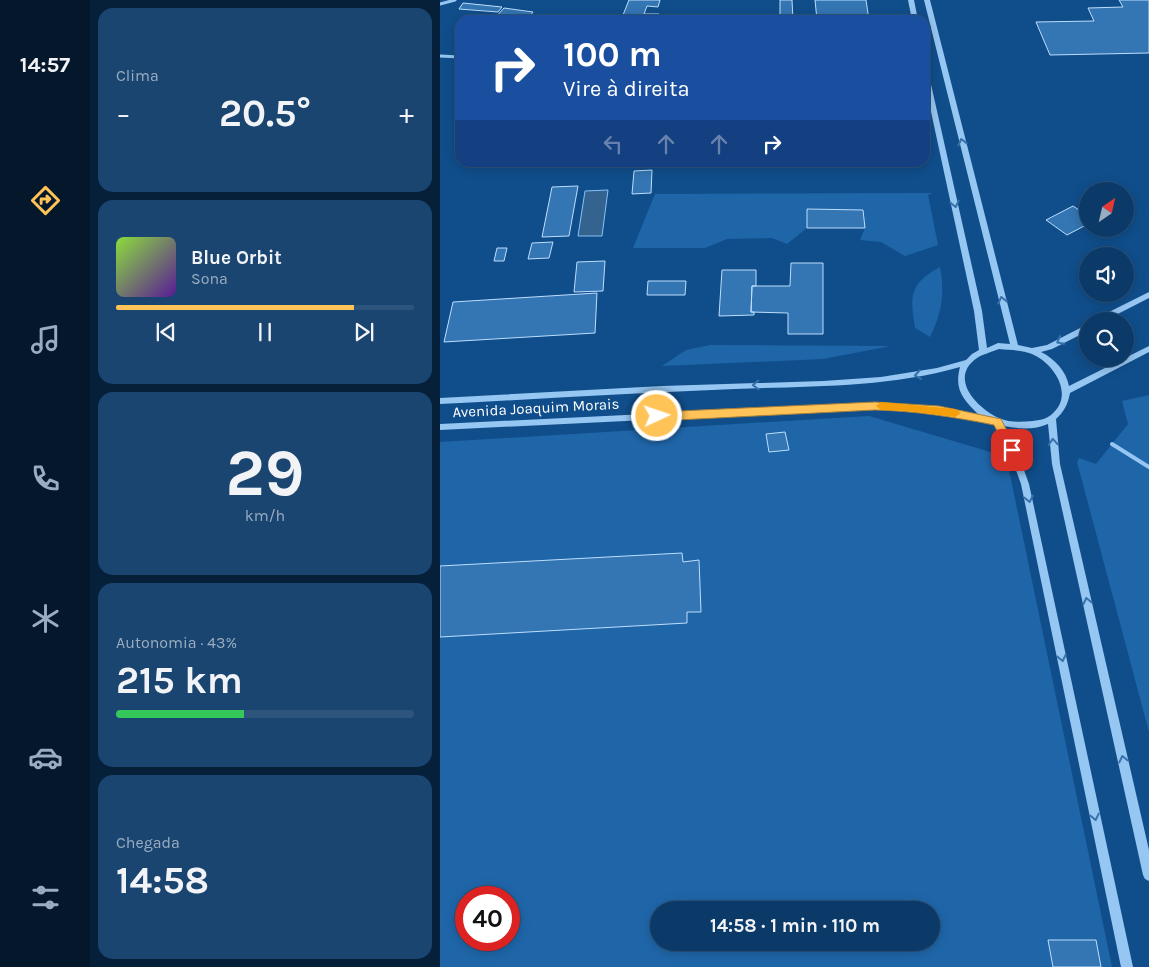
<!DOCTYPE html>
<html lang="pt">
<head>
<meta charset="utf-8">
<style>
	body { margin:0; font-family:Karla,sans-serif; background:#1a4571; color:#f1f3f6; height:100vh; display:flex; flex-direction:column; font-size:19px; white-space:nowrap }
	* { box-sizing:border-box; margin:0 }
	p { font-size:16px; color:#9aadc0 }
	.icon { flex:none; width:28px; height:28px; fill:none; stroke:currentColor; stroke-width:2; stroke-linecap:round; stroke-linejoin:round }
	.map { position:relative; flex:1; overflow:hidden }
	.side { display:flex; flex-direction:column; gap:8px; padding:8px; background:#072039; width:350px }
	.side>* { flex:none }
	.guide { position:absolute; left:15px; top:15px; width:475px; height:152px; border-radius:15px; box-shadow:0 2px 12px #0003,0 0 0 1px #2c547c; background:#1a4fa0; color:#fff; overflow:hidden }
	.needle { width:32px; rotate:34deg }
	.tools { position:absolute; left:639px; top:182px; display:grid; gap:10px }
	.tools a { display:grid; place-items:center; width:55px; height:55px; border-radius:50%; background:#0c3a68; box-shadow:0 2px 12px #0003,0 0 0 1px #2c547c; font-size:25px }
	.speed { position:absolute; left:15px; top:886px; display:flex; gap:10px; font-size:25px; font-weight:700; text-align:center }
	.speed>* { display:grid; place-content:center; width:65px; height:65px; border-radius:50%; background:#0c3a68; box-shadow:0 2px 12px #0003,0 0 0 1px #2c547c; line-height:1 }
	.speed .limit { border:8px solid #d22; background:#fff; color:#111 }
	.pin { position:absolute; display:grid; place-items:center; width:42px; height:42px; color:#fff; margin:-21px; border-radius:10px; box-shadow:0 2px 8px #0006 }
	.me { position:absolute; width:55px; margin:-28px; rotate:87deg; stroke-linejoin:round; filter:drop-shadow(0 0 4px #0008) }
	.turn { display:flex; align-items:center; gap:18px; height:105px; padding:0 25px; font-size:22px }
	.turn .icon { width:65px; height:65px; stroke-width:2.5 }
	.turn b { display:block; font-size:35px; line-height:42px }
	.lanes { display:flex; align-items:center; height:48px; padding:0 25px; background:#0003; justify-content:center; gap:25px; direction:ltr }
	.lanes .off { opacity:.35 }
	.big { font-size:38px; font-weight:700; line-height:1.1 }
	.side .tile { flex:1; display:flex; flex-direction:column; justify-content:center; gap:8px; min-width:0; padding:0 18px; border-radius:15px; background:#1a4571 }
	.side .dial { align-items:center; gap:0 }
	.dial b { font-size:65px; line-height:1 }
	.song { display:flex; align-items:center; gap:15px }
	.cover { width:60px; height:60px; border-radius:8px; background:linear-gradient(135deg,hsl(90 70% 55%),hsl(270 70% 35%)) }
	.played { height:5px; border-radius:2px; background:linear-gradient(90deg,#ffc357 80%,#2c547c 80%) }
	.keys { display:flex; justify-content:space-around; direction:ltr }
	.heat { display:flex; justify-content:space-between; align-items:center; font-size:28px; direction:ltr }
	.charge { height:8px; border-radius:4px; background:linear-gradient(90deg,#34c759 43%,#2c547c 0) }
	.trip { position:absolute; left:210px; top:901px; width:290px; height:50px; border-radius:25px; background:#0c3a68; box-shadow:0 2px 12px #0003,0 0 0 1px #2c547c; font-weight:700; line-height:50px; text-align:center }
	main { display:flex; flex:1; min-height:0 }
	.dock { display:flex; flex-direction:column; width:90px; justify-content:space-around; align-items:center; background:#05172a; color:#9aadc0 }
	.dock .icon { width:35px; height:35px }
	.dock .current { color:#ffc357 }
	.dock b { font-size:22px; color:#f1f3f6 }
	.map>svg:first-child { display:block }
	.green { fill:#1f66a9; fill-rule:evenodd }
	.water { fill:#356390; stroke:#88c2f6 }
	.building { fill:#3475b3; stroke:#bddefd }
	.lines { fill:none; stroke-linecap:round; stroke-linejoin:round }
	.service { stroke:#96c6f2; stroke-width:4 }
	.minor { stroke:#96c6f2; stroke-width:3 }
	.tertiary { fill:#96c6f2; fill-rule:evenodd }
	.oneway { stroke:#3872aa }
	.route { fill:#ffc357; stroke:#a67f39 }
	.slow { fill:#f59e0b }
	.labels { text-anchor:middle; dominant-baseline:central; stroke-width:5; stroke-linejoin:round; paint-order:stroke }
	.street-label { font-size:15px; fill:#fff; stroke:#104e8b }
</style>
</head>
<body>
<main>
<nav class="dock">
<b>14:57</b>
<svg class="icon current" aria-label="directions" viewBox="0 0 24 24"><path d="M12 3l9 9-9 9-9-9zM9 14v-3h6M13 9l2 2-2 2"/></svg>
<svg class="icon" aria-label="music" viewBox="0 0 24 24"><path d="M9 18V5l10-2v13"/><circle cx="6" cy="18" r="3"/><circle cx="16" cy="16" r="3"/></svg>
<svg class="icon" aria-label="phone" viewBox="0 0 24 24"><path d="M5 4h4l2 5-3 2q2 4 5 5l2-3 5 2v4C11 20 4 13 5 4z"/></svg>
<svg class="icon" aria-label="climate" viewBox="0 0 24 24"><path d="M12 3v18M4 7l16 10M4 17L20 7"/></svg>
<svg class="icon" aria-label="car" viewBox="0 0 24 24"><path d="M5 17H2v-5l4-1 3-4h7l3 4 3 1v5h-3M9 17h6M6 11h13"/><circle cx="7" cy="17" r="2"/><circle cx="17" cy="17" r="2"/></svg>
<svg class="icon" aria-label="filters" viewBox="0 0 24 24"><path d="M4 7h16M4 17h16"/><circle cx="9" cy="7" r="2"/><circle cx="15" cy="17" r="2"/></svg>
</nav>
<section class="side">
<div class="tile"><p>Clima</p>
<div class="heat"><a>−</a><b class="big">20.5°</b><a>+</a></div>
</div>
<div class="tile">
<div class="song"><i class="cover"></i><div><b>Blue Orbit</b><p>Sona</p></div></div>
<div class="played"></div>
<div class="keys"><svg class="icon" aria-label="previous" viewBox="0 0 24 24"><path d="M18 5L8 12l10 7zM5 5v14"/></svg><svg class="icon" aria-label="pause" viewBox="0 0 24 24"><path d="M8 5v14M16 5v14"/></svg><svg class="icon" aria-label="next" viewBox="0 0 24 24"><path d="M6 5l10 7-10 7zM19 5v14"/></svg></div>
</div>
<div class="tile dial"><b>29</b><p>km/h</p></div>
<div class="tile"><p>Autonomia · 43%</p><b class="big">215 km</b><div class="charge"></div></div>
<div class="tile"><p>Chegada</p><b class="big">14:58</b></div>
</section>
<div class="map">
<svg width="709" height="967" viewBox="0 0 709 967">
	<rect width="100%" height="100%" fill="#104e8b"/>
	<path class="green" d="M493 193 488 195 498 245 465 256 441 242 420 240 425 228 423 210 367 209V228L347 244 332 238 287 239 265 248H193L215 194Z
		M500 267C505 294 502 312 490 337L475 328C470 296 469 284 500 267Z
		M270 345 451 346 383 359 222 366 246 350Z
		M709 395V732L637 462 639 458 656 464 688 424 682 401Z
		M429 416 557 454 564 458 568 465 672 967H0V442ZM26 898H69V940H26ZM219 910H491V942H219Z"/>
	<path class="water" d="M168 190 162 236H138L145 191Z"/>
	<path class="building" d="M189 0H220L218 7 207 6 204 14H219L217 20H181Z
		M340 0H352L353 20H340Z
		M375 0H426L429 20H377Z
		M679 0H709V53L610 55 596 22 654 21 648 8 683 7Z
		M23 3 62 7 58 12 19 9Z
		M64 8 93 12 87 20H53Z
		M212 170 211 193 192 194 194 171Z
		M138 186 129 236 102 237 112 187Z
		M633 206 648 216V224L627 235 606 220Z
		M367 209 423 210 425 228H367Z
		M113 242 109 258 88 259 92 243Z
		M57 248H67L64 261H54Z
		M165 261 163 291 134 292 137 262Z
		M351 263H383V334H348V313L311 312 312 286H350Z
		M282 270H316V286H312L311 312H314V315L279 316Z
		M208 281H246L245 295H207Z
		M157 293 155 333 4 342 13 302Z
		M345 432 349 450 329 452 326 434Z
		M242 553 243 562 259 560 261 612H247V623L0 637V566Z
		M608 940H656L661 967H613Z"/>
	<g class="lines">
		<path class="service" d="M672 444 709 467"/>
		<path class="minor" d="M0 4 15 0
			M0 56 20 57"/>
		<path class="tertiary" d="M468 0H474L478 20H472Z
			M484 0H490L578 345 592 348 607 345 648 324V331L612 349 601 352C615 359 626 371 629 386L709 346V352L630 393C628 404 624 412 616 419L620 464 709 850V881L705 879 703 875 612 464 608 424C594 430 579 429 564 426L580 459 589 484 693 967H681L581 484 572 459 554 423 499 413 435 409 0 430V424L435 403 499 407 538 414C523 399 514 390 520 367 446 388 370 386 295 389 196 393 98 399 0 404V398L222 386 383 381 441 377 497 368 526 360 532 354 539 350 534 311 485 84V69L488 71 542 311 547 348 558 343 570 344ZM559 349C570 350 582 350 592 354 615 364 635 396 611 415 606 419 600 420 593 421 582 422 570 423 559 418 537 408 508 378 537 358 543 354 552 352 559 349Z
			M709 292V298L664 321H654L655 319Z"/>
	</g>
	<defs><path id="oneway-chevron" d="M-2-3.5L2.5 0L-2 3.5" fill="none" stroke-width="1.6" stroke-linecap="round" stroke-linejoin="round" transform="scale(1.25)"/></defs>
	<g class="oneway">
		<use href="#oneway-chevron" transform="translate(522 142) rotate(-104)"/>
		<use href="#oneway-chevron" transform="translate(515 204) rotate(77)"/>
		<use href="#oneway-chevron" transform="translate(562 300) rotate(-104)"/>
		<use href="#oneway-chevron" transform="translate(620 341) rotate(153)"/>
		<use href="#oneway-chevron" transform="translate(478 375) rotate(170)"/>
		<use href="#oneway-chevron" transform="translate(316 385) rotate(178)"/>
		<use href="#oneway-chevron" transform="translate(613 442) rotate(-94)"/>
		<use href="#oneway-chevron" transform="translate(589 499) rotate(78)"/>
		<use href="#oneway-chevron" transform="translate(647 601) rotate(-103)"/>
		<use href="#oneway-chevron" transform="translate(622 658) rotate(78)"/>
		<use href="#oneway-chevron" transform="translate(683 759) rotate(-103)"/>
		<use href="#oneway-chevron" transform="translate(655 817) rotate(78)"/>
	</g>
	<path class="route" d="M435 402 499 406 561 419 577 450 572 454 568 453 554 425C514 417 476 411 435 410L217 421 212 416 217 412Z"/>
	<path class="slow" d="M441 402 515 409 521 413 515 417 467 411 441 410 436 406Z"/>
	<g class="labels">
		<g class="street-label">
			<text transform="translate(96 408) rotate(-3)">Avenida Joaquim Morais</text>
		</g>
	</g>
</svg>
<div class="tools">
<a><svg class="needle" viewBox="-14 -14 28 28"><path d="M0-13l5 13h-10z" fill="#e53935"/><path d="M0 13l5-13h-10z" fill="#9aadc0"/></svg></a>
<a><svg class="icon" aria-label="sound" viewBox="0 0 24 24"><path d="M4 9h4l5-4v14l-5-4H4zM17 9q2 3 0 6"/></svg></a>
<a><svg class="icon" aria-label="search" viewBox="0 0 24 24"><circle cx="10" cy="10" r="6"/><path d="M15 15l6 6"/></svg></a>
</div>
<div class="speed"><div class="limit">40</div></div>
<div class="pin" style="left:572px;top:450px;background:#d93025"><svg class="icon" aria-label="arrive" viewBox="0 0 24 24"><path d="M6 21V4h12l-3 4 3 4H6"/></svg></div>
<svg class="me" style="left:217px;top:416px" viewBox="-20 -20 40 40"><circle r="17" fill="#ffc357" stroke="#fff" stroke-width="3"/><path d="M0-11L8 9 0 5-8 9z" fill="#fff"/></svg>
<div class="trip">14:58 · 1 min · 110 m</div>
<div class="guide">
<div class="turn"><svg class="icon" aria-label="right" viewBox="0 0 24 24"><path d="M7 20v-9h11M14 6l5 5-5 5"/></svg><div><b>100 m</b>Vire à direita</div></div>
<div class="lanes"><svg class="icon off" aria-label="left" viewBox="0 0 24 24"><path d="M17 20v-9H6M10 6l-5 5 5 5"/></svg><svg class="icon off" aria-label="ahead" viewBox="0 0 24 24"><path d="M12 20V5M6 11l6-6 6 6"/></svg><svg class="icon off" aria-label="ahead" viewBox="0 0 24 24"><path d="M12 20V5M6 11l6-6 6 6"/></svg><svg class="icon" aria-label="right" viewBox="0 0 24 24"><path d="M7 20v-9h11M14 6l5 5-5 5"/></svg></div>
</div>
</div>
</main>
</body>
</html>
